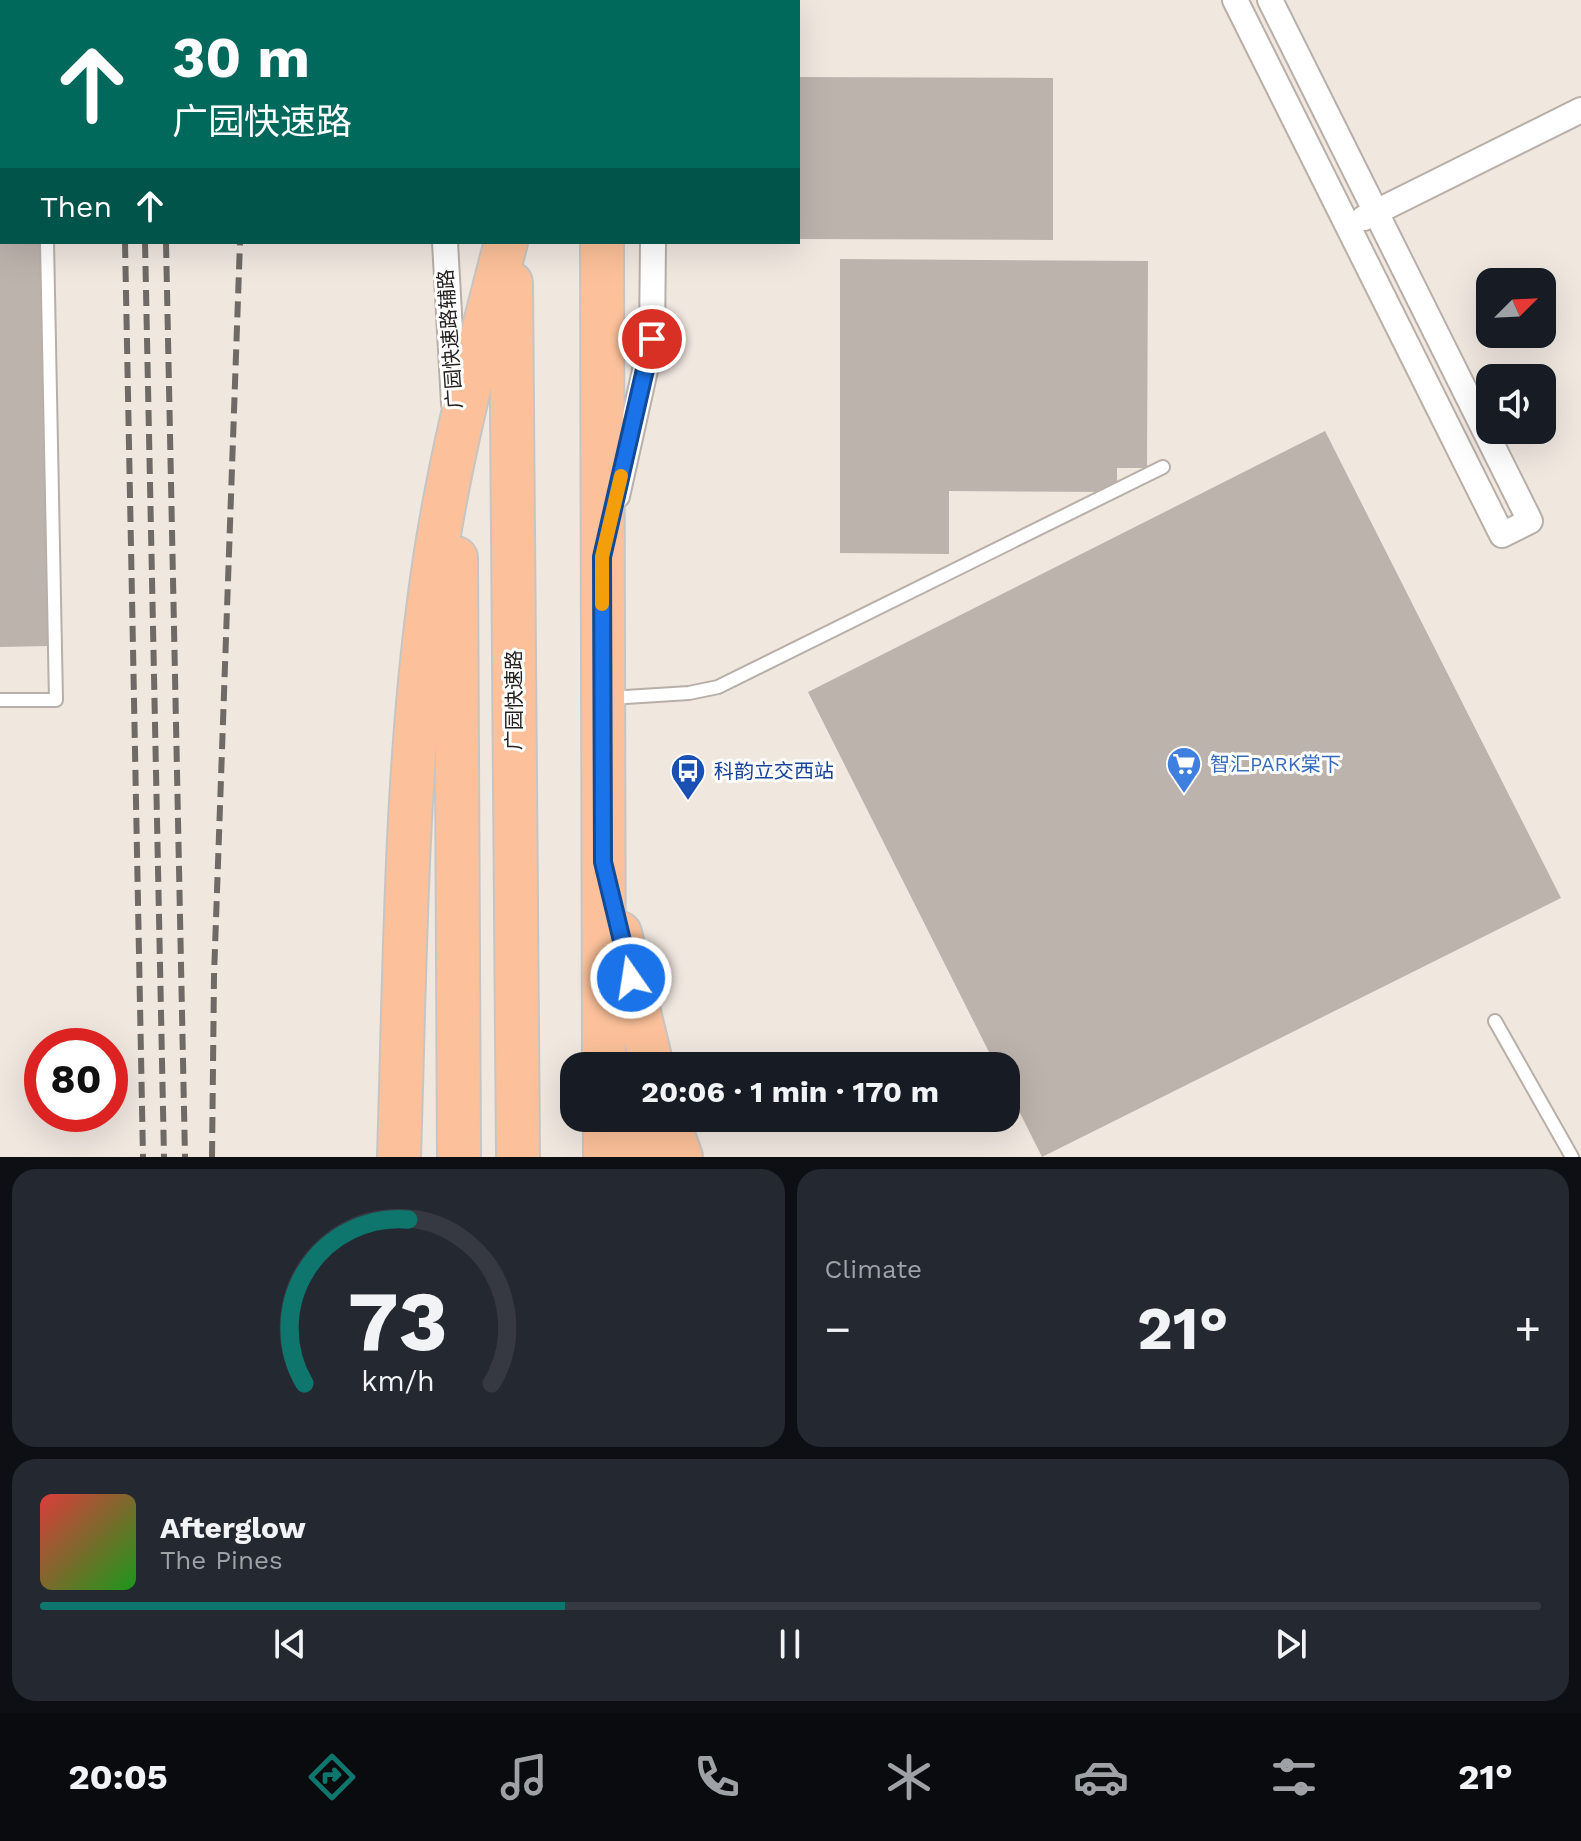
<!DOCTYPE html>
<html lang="en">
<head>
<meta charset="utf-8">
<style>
	body { margin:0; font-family:"Work Sans","Noto Sans SC",sans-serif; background:#242831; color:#f1f3f6; height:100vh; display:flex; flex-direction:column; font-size:30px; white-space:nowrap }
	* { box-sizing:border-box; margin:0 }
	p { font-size:26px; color:#9ea1a6 }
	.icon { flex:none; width:44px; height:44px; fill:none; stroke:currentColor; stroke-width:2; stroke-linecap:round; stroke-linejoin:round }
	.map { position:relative; height:1157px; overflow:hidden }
	.side { display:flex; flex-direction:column; gap:12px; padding:12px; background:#0d0f14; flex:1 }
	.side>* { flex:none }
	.guide { position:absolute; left:0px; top:0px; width:800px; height:244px; box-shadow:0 8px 32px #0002; background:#00695c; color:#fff; overflow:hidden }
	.needle { width:52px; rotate:66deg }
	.controls { position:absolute; left:1476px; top:268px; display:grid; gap:16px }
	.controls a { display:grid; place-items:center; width:80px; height:80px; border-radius:16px; background:#171b24; box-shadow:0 8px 32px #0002; font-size:40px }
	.speed { position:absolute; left:24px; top:1028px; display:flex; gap:16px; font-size:40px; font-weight:700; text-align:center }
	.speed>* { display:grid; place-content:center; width:104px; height:104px; border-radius:50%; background:#171b24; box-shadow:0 8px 32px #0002; line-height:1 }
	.speed .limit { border:12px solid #d22; background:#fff; color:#111 }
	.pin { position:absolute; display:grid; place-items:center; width:68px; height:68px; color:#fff; margin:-34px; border:4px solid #fff; border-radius:50%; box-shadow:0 2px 8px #0007 }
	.me { position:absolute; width:88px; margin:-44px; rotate:347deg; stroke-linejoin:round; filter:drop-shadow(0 0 6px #0008) }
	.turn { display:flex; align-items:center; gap:28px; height:168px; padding:0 40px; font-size:36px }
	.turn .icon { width:104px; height:104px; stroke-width:2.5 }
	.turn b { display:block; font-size:56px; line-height:68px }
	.then { display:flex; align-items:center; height:76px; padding:0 40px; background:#0003; gap:16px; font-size:30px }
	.big { font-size:60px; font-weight:700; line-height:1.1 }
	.side .tile { flex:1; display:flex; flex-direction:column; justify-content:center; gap:12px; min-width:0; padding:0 28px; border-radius:24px; background:#242831 }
	.side .dial { align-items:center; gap:0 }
	.dial svg { height:208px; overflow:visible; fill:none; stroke:#363941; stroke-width:7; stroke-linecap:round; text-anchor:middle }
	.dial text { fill:#f1f3f6; stroke:none }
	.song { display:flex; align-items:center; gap:24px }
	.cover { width:96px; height:96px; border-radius:12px; background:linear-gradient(135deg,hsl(0 70% 55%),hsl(120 70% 35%)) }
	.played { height:8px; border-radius:4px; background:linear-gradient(90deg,#0f766e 35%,#363941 35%) }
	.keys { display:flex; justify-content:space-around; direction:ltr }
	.heat { display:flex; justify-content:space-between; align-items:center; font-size:44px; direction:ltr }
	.side .tiles { flex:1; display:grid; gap:12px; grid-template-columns:1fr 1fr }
	.tile:last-child { grid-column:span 2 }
	.trip { position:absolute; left:560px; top:1052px; width:460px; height:80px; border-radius:24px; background:#171b24; box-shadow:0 8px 32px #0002; font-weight:700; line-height:80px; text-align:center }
	.tab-bar { display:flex; height:128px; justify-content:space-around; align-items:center; background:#090b0e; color:#9ea1a6 }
	.tab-bar .icon { width:56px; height:56px }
	.tab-bar .active { color:#0f766e }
	.tab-bar b { font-size:36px; color:#f1f3f6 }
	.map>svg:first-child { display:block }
	.building { fill:#bdb3ad }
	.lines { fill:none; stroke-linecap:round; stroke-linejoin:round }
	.lane-casing { stroke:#b7afa8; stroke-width:16 }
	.street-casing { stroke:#b7afa8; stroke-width:28 }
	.highway-casing { stroke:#c6c5c4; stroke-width:46 }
	.lane { stroke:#fff; stroke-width:12 }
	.street { stroke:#fff; stroke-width:24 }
	.highway { stroke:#fcc19a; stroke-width:42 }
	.rail { stroke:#6f6a65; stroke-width:6; stroke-dasharray:16 8; stroke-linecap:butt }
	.route-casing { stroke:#114b97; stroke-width:20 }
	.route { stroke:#1a73e8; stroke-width:14 }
	.slow { stroke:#f59e0b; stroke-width:14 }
	.labels { text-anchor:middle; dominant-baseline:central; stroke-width:6; stroke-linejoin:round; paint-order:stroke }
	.street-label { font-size:20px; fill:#24211e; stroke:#fff }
	.shop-label { font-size:20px; fill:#366cbe; stroke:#fff; text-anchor:start }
	.transit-label { font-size:20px; fill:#164399; stroke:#fff; text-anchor:start }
</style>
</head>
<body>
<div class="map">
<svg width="1581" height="1157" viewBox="0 0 1581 1157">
	<rect width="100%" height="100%" fill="#f0e7df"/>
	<path class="building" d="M798 77 1053 78V240L798 239Z
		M0 242H40L48 646 0 647Z
		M840 259 1148 261 1147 468H1117V492L949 491V554L840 553Z
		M1325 431 1561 898 1042 1157 1006 1085V1066H996L808 692Z"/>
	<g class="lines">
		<defs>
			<path id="lane" d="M42 0V2
				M610 698 689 693 718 687 1163 467
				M0 700H56L47 242
				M1495 1021 1572 1157"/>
			<path id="street" d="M653 0V2
				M1235 0 1502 535 1530 521 1270 0
				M458 2V0
				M1364 218 1581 110
				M445 242 454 403
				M617 496 652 339 653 242"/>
			<path id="highway" d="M510 0V2
				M602 0V2
				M602 242 604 1066
				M511 283 518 1157
				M456 558 459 1157
				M620 933 652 1066
				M605 1118V1157
				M637 1118 642 1157
				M667 1118 681 1157
				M399 1157C405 972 405 786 429 602 444 480 475 361 506 242"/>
		</defs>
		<use href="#lane" class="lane-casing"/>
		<use href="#street" class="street-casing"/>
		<use href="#highway" class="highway-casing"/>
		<use href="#lane" class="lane"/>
		<use href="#street" class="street"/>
		<use href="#highway" class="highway"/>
		<path class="rail" d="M120 0V2
			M140 0V2
			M160 0V2
			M250 2V0
			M125 242 143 1157
			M145 242 164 1157
			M166 242 185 1157
			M212 1157 214 976 240 242"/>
	</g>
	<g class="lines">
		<defs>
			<path id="route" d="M631 978 603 862 602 557 652 339"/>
		</defs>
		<use href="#route" class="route-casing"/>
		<use href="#route" class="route"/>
		<path class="slow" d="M602 604V557L621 476"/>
	</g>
	<defs>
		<symbol id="supermarket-pin" viewBox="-11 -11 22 30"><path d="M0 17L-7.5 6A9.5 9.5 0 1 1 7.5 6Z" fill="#3f7fe0" stroke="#fff"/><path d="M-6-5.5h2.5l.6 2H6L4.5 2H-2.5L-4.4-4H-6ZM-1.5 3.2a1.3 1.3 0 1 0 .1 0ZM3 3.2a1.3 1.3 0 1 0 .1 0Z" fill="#fff"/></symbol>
		<symbol id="bus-pin" viewBox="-11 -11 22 30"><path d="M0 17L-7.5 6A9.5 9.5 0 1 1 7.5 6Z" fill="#1a4fb4" stroke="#fff"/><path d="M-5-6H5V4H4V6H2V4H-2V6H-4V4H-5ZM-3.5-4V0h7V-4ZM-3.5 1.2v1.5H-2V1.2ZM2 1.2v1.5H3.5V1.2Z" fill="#fff"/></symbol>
	</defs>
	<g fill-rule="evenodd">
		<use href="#supermarket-pin" x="1164" y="744" width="40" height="54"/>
		<use href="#bus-pin" x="668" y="751" width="40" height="54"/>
	</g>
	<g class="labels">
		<g class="street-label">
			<text transform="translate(450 339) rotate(-94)">广园快速路辅路</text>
			<text transform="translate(514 700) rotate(-90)">广园快速路</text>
		</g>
		<g class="shop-label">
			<text x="1210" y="764">智汇PARK棠下</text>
		</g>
		<g class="transit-label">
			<text x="714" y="771">科韵立交西站</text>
		</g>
	</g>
</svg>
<div class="controls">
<a><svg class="needle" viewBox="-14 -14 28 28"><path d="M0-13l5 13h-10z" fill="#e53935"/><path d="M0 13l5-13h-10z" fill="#9ea1a6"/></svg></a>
<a><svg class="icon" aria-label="sound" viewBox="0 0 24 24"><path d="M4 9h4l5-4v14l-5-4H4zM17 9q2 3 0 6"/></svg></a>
</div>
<div class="speed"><div class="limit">80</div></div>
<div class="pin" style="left:652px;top:339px;background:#d93025"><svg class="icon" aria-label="arrive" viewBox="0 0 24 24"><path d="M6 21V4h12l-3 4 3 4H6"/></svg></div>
<svg class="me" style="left:631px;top:978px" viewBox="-20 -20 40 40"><circle r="17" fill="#1a73e8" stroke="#fff" stroke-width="3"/><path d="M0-11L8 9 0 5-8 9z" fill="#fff"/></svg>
<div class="trip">20:06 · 1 min · 170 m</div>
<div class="guide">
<div class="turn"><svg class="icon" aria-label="ahead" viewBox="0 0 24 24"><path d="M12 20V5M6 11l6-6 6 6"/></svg><div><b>30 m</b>广园快速路</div></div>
<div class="then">Then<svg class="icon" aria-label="ahead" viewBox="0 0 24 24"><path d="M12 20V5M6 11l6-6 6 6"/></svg></div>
</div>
</div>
<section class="side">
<div class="tiles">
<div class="tile dial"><svg viewBox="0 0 100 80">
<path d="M14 69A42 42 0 1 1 86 69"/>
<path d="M14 69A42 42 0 0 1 54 6" stroke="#0f766e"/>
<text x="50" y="56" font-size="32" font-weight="700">73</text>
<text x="50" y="72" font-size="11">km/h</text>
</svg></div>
<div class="tile"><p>Climate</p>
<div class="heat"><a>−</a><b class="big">21°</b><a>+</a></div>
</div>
<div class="tile">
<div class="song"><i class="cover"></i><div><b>Afterglow</b><p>The Pines</p></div></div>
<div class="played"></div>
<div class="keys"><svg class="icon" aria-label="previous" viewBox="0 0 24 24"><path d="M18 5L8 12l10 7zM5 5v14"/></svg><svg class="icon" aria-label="pause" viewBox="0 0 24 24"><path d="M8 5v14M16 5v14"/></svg><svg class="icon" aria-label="next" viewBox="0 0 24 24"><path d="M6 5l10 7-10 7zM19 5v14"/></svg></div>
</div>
</div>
</section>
<nav class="tab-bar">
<b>20:05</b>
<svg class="icon active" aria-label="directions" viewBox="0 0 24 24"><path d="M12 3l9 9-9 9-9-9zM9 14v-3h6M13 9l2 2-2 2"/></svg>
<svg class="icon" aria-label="music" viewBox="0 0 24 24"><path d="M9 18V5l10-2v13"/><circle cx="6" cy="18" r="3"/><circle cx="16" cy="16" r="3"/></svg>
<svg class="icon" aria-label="phone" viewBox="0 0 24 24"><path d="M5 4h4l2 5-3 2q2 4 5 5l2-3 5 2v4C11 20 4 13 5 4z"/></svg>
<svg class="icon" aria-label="climate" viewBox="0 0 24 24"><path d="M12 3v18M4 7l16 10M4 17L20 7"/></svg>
<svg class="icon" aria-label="car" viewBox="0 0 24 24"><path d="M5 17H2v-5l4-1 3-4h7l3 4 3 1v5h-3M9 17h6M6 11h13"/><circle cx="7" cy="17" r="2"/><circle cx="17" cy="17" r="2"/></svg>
<svg class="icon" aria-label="filters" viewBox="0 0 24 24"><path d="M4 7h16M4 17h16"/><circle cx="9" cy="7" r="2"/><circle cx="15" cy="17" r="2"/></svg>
<b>21°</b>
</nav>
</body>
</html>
